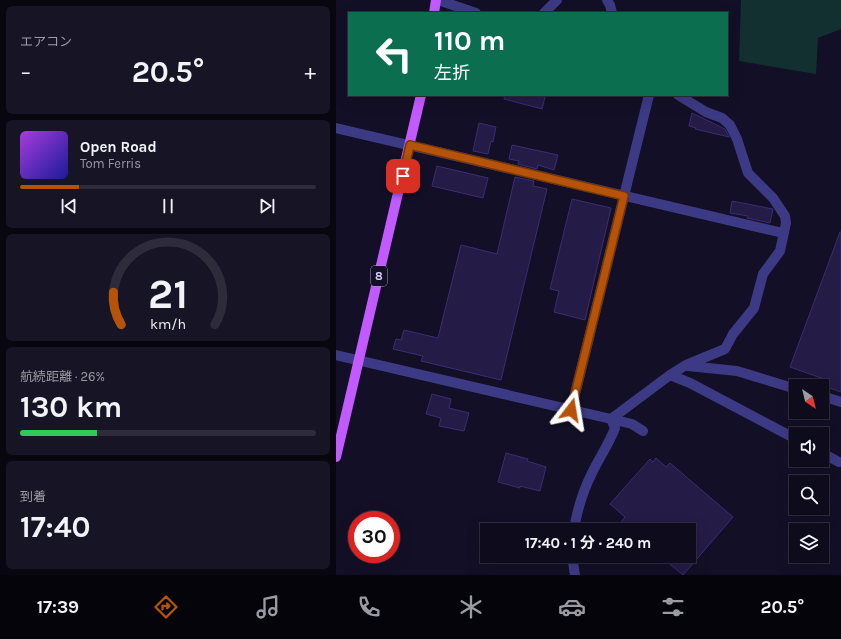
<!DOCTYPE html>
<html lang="ja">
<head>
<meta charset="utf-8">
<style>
	body { margin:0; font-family:Karla,"Noto Sans JP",sans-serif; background:#171425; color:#f1f3f6; height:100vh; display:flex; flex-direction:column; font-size:15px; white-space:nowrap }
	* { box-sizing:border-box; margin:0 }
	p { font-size:13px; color:#9b9ba3 }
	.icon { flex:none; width:22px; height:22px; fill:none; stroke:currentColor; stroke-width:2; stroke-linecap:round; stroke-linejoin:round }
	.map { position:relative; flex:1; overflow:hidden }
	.drawer { display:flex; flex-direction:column; gap:6px; padding:6px; background:#08060f; width:336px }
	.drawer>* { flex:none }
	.guide { position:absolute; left:12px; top:12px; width:380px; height:84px; border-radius:0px; box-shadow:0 4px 16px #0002,0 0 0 1px #2e2b3b; background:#0b6e4f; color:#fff; overflow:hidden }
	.needle { width:26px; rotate:145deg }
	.fabs { position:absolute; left:453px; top:379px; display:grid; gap:8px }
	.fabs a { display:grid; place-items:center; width:40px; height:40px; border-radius:0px; background:#0e0b1c; box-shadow:0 4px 16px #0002,0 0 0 1px #2e2b3b; font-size:20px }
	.speed { position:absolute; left:12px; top:511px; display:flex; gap:8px; font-size:20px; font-weight:700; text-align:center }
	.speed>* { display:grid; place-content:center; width:52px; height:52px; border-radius:50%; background:#0e0b1c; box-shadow:0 4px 16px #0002,0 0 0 1px #2e2b3b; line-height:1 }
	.speed .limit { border:6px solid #d22; background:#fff; color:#111 }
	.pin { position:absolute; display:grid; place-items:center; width:34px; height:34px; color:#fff; margin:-17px; border-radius:8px; box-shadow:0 2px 6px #0006 }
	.me { position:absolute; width:44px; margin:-22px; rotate:14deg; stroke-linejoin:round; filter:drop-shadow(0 0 3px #0008) }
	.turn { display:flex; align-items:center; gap:14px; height:84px; padding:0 20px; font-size:18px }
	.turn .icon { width:52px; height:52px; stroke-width:2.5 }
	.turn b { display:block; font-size:28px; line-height:34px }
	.big { font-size:30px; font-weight:700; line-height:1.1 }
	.drawer .card { flex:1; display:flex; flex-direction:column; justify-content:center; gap:6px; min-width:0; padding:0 14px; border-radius:6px; background:#171425 }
	.drawer .dial { align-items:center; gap:0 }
	.dial svg { height:104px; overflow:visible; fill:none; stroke:#2e2b3b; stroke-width:7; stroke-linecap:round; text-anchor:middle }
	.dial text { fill:#f1f3f6; stroke:none }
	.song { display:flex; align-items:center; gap:12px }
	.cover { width:48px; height:48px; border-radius:6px; background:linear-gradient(135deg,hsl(280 70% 55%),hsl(240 70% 35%)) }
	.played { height:4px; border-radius:2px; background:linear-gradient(90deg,#b45309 20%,#2e2b3b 20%) }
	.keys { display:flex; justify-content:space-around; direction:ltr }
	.heat { display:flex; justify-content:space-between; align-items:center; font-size:22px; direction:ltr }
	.charge { height:6px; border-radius:3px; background:linear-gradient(90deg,#34c759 26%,#2e2b3b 0) }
	.trip { position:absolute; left:144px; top:523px; width:216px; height:40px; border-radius:0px; background:#0e0b1c; box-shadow:0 4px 16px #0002,0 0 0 1px #2e2b3b; font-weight:700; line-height:40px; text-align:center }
	.tabs { display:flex; height:64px; justify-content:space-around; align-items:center; background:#06040b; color:#9b9ba3 }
	.tabs .icon { width:28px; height:28px }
	.tabs .on { color:#b45309 }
	.tabs b { font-size:18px; color:#f1f3f6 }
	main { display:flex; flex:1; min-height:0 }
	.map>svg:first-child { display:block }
	.green { fill:#12302f }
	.building { fill:#241b47; stroke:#3b2d73 }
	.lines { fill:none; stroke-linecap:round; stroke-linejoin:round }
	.minor { stroke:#3d3a85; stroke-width:10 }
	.major { stroke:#c25bff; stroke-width:10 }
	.route-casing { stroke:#753606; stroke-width:10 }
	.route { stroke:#b45309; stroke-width:7 }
	.labels { text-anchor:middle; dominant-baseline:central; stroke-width:3; stroke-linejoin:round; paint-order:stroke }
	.shield { fill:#130f26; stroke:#9e99be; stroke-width:1 }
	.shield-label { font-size:12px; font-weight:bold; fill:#d9d4ff }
</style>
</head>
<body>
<main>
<section class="drawer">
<div class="card"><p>エアコン</p>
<div class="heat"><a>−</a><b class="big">20.5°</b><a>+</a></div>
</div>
<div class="card">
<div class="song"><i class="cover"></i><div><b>Open Road</b><p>Tom Ferris</p></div></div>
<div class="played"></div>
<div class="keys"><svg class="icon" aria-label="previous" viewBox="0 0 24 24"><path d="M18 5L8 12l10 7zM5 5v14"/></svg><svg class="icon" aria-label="pause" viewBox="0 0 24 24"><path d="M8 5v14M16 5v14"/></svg><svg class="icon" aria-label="next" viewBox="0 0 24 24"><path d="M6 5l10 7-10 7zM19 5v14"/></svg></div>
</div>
<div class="card dial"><svg viewBox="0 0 100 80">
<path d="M14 69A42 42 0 1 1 86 69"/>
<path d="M14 69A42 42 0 0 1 8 44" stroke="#b45309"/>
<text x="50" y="56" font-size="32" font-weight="700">21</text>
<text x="50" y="72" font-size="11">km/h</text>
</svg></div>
<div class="card"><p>航続距離 · 26%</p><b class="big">130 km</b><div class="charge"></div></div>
<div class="card"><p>到着</p><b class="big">17:40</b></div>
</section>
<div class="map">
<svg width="505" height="575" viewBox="0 0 505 575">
	<rect width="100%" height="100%" fill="#130f26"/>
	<path class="green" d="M405 0H505V29L482 38 480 74 403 61Z"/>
	<path class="building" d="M169 95H201L209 97 206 109 168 99Z
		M356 113 389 129 393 137 359 129 360 128 353 126Z
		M143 123 160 127 157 142 155 141 152 154 137 151Z
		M176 145 222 155 218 170 202 165 201 169 182 164 183 161 173 159Z
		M101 166 152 178 147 198 96 186Z
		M179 177 198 181 197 186 211 189 165 380 85 361 87 356 57 349 60 339 65 340 68 330 102 338 125 245 161 254Z
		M236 199 275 208 249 320 218 312 223 291 214 289Z
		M396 201 437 209 434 223 411 218 412 216 394 213Z
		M504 232H505V392L485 385 488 379 454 367Z
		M96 394 115 399 113 408 133 413 128 431 103 426 105 418 90 414Z
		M170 453 192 459 191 461 210 467 204 491 184 486V488L162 482Z
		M320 458 330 467 334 463 397 517 347 575 324 556H353V530H294L285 522 289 517 274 504 314 459 317 462Z"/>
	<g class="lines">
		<path class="minor" d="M102 0 140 13
			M271 0 274 5 276 13
			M208 13 221 0
			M0 128 447 233
			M0 355 275 419 279 428C273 444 263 458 256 473 247 491 241 510 238 530
			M352 366 401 371 460 389
			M334 375 354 383 460 439
			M486 396 505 402
			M235 410 313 95
			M275 419 334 375 350 365 389 349 397 334 418 308 427 274 444 251 450 223 449 216 437 198 412 173 401 139 394 125 386 118 370 112 342 95
			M275 419 296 424 307 431
			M486 453 503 462
			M236 556 239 575"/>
		<path class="major" d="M98 13 100 0
			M0 457 85 95"/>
	</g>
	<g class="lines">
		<defs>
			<path id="route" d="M67 176 74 145 288 196 235 410"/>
		</defs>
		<use href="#route" class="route-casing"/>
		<use href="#route" class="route"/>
	</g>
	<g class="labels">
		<rect class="shield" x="35" y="266" width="16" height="20" rx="3"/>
		<g class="shield-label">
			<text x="43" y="276">8</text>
		</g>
	</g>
</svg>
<div class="fabs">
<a><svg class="needle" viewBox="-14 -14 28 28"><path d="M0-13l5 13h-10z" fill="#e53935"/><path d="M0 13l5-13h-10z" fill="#9b9ba3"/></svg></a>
<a><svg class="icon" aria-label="sound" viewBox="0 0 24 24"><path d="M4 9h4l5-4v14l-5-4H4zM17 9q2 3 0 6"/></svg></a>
<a><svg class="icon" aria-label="search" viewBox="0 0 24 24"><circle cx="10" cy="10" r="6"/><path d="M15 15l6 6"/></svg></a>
<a><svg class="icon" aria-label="layers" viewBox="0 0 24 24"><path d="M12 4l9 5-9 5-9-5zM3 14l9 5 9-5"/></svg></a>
</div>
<div class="speed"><div class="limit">30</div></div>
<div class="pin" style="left:67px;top:176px;background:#d93025"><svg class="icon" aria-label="arrive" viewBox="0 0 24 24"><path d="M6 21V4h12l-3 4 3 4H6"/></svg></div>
<svg class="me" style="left:235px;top:410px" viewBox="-20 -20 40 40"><path d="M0-17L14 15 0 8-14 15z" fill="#b45309" stroke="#fff" stroke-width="4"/></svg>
<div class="trip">17:40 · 1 分 · 240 m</div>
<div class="guide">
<div class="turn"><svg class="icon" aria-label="left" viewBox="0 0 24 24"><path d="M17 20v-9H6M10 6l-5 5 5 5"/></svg><div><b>110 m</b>左折</div></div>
</div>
</div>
</main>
<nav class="tabs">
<b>17:39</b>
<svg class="icon on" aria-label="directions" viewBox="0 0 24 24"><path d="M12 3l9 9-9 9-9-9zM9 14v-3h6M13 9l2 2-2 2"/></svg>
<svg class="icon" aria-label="music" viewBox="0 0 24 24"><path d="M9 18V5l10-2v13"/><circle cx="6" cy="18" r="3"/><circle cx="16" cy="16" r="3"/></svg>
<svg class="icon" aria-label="phone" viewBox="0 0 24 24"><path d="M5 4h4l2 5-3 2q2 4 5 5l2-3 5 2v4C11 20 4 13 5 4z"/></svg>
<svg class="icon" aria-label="climate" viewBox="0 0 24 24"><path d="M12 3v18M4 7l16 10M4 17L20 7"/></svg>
<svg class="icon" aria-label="car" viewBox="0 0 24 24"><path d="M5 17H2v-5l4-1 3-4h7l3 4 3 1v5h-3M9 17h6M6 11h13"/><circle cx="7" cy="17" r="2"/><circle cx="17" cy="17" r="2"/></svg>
<svg class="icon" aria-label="filters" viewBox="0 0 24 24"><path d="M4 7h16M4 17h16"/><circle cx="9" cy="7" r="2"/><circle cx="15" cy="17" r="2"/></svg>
<b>20.5°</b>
</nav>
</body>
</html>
